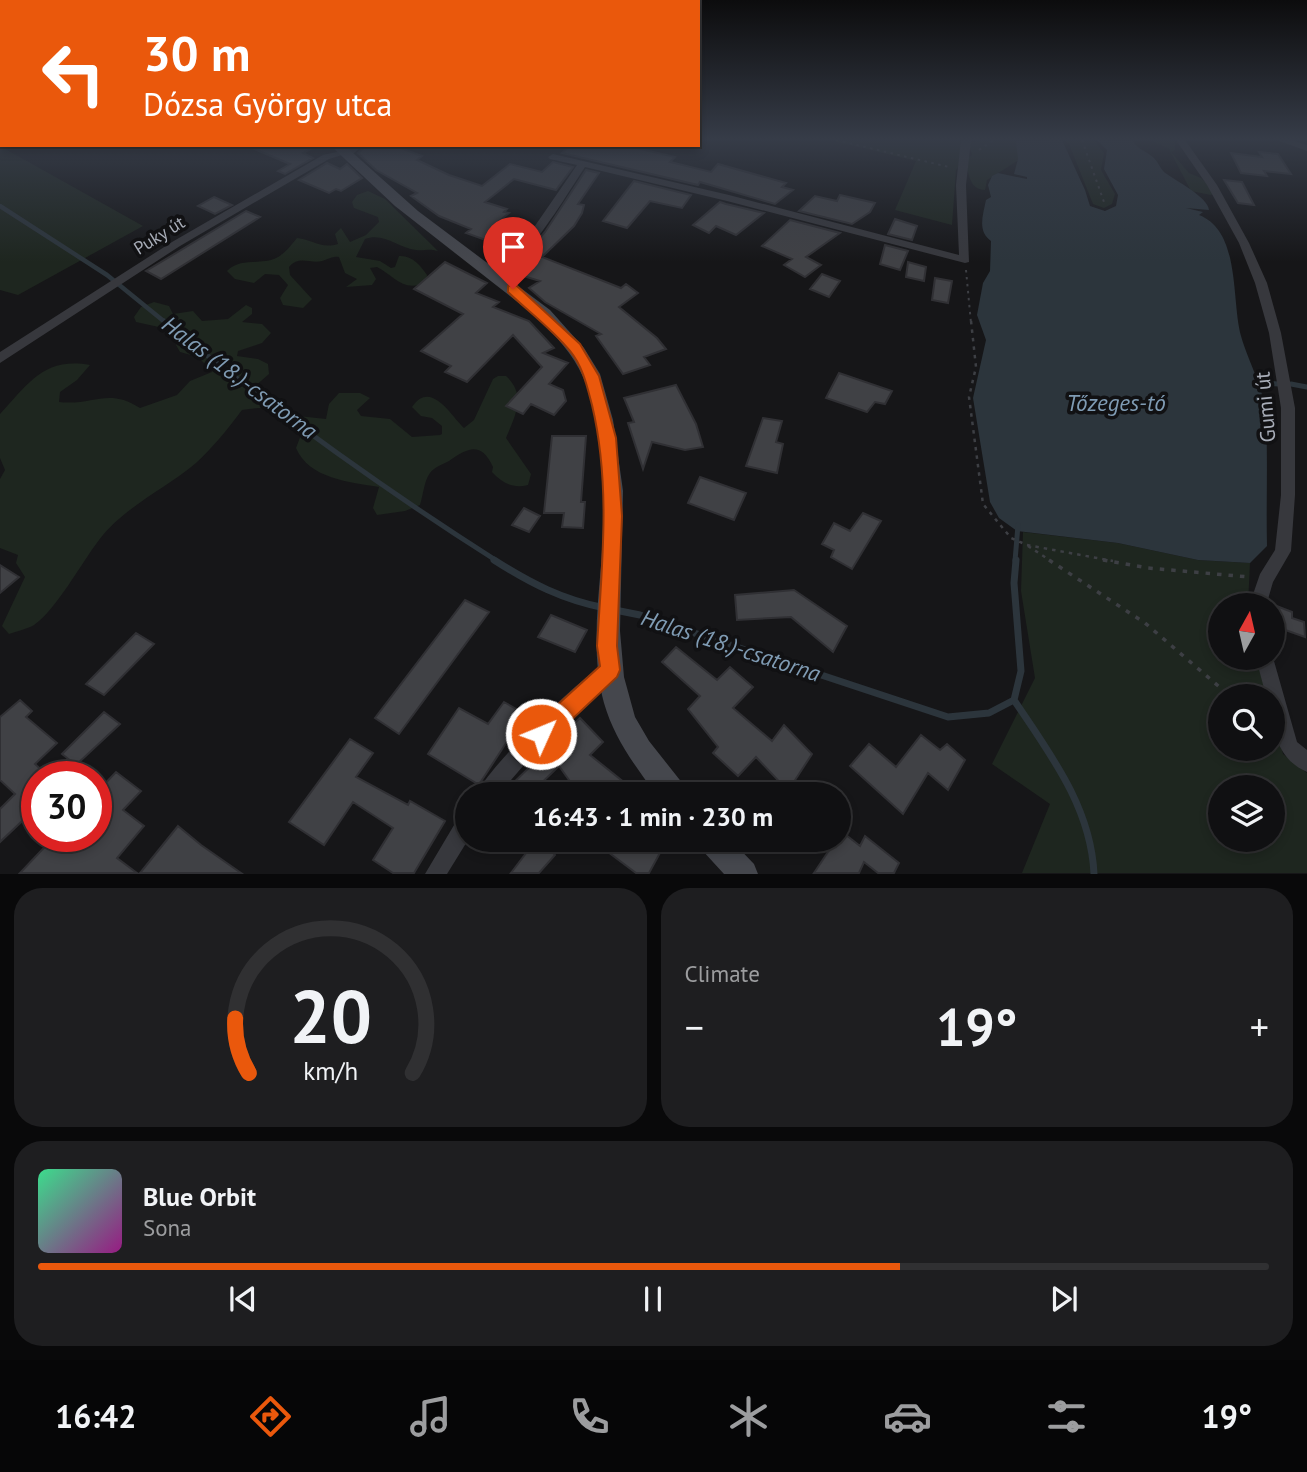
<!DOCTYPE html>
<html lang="en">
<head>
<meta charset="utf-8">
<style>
	body { margin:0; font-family:"PT Sans",sans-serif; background:#1e1e20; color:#f1f3f6; height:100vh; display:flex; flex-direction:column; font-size:26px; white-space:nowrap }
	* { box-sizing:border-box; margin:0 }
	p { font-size:23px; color:#9c9d9f }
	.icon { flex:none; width:38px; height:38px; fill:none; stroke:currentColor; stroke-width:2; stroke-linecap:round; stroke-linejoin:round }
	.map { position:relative; height:874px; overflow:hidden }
	.sheet { display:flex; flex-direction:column; gap:14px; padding:14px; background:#09090a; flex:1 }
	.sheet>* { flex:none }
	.banner { position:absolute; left:0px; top:0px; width:700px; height:147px; box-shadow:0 4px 10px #0003,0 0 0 2px #303032; background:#ea580c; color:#fff; overflow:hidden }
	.needle { width:46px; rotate:8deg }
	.fabs { position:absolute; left:1208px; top:593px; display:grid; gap:14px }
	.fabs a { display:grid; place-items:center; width:77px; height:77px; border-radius:50%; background:#101012; box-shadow:0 4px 10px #0003,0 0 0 2px #303032; font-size:35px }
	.speed { position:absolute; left:21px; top:761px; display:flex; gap:14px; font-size:35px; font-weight:700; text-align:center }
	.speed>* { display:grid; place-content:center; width:91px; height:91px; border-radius:50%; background:#101012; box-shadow:0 4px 10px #0003,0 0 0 2px #303032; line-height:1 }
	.speed .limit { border:10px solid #d22; background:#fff; color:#111 }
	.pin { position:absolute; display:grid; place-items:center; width:60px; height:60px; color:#fff; margin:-72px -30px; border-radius:50% 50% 50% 0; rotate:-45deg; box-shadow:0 0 7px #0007 }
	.pin .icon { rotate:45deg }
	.me { position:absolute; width:77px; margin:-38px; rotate:46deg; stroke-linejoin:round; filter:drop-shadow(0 0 5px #0008) }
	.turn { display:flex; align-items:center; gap:24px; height:147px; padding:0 28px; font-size:32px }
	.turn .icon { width:91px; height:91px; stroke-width:2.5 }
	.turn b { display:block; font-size:49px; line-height:60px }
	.big { font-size:52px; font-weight:600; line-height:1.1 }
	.sheet .card { flex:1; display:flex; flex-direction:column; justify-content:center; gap:10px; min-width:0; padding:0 24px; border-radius:28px; background:#1e1e20 }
	.sheet .dial { align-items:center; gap:0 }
	.dial svg { height:182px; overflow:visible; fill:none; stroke:#303032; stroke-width:7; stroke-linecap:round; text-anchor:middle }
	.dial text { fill:#f1f3f6; stroke:none }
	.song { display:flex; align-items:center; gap:21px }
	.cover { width:84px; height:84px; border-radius:10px; background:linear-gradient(135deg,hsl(150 70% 55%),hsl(310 70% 35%)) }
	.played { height:7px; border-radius:4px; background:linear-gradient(90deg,#ea580c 70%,#303032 70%) }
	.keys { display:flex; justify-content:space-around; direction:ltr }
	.heat { display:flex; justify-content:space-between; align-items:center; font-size:38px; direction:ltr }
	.sheet .tiles { flex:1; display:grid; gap:14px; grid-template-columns:1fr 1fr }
	.card:last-child { grid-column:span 2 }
	.trip { position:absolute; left:455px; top:782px; width:396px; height:70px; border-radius:35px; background:#101012; box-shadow:0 4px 10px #0003,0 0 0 2px #303032; font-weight:600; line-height:70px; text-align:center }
	.tabs { display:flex; height:112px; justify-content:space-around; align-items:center; background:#060607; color:#9c9d9f }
	.tabs .icon { width:49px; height:49px }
	.tabs .on { color:#ea580c }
	.tabs b { font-size:32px; color:#f1f3f6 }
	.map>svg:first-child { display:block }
	.green { fill:#1e261f; fill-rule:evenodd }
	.water { fill:#2c353c }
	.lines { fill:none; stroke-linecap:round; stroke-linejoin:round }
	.stream-far2 { stroke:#2c353c; stroke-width:4.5 }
	.stream-far1 { stroke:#2c353c; stroke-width:5 }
	.stream { stroke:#2c353c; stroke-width:7 }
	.building { fill:#404145; stroke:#303034; stroke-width:2 }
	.path-far2 { stroke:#3d3f44; stroke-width:2; stroke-dasharray:2.5 4.5; stroke-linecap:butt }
	.path-far1 { stroke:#3d3f44; stroke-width:2.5; stroke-dasharray:3.5 5; stroke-linecap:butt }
	.path { stroke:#3d3f44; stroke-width:3.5; stroke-dasharray:4.5 7; stroke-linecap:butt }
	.street { fill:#37383d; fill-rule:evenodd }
	.secondary { fill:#45474d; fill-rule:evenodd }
	.route { fill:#ea580c; stroke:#983908; stroke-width:2 }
	.labels { text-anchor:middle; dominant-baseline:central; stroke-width:7; stroke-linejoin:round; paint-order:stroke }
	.far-street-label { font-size:18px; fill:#a8adb8; stroke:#111113 }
	.street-label { font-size:21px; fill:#a8adb8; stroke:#111113 }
	.water-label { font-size:23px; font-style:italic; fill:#7f9bb3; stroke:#111113 }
</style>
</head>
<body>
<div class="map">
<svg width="1307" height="874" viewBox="0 0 1307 874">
	<rect width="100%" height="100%" fill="#161618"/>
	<path class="green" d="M830 140H966L961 163 956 170 952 225 895 210 916 161Z
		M985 140H1015L1025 156 987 180 985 190C968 189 970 173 964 160L972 155 968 143Z
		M1064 140H1094L1104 153 1101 170 1115 194 1112 204 1104 208 1093 204 1069 144Z
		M1151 140H1175V150L1171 152 1189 173 1201 178 1215 191 1211 195 1191 191 1169 149Z
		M0 146 143 226 18 295 0 290Z
		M368 191 385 199 438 251C428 248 425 251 416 250 398 248 384 232 365 239L356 257 380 261 391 268 395 267 399 256C412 255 420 265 427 275L426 281C406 295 393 275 377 267L370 268 376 279 372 285 346 287 357 279 345 273 339 257C333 256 329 259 322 261 310 264 299 255 289 267L290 275 312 299 303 308 283 305 280 298 288 285 279 275 265 274 254 283 235 279 227 271C238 260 251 263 265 261 280 260 288 249 297 238 313 240 321 249 338 244L335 234 341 228 350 242 366 235 379 222 378 217 354 208 352 202 357 195Z
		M154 302 169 306 173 314 193 311 202 321 228 319 246 305 252 308V314L242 322 262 324 271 333 262 343 238 351 237 356 258 359 268 364 269 374 254 387V390L284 404 298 416 326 419 329 404 339 393H360L370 398 357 410 361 416 390 419 412 437 440 435 442 434V426L432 418 421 416 412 407C431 379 451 416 464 428L474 420 493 379 498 376H506C527 395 515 416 506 438L531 474 528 485C513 489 502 483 492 472L493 467C481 441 468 448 449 461 443 464 433 468 430 473 424 481 423 496 420 505L405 511 377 515 373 508 379 487C350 482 309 479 296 448L304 427C288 407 267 406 242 410 228 429 213 447 196 463 165 489 124 507 99 540 82 562 56 610 34 625 27 629 17 631 9 634L2 626 25 577 16 563 18 555 0 548V479L5 470 0 458V414C29 383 44 357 90 365L77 380 60 392 59 402C93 406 108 387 140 408L177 395 190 381 212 372 213 367 207 366 198 357 180 352 176 345 180 339 177 331 136 322 134 317 141 307Z
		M1023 532 1118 543 1198 560 1250 563 1248 605 1220 606V658H1259L1269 696H1220V749H1272V711L1283 754 1307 773V873H1022L1050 804 992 764 1035 678 1021 591ZM1220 788H1272V840H1220Z"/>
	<path class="water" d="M1062 140 1085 190 1090 206 1105 211 1116 206 1118 195 1104 169 1107 150 1097 140 1133 141C1138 150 1147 151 1154 158 1158 162 1160 168 1164 172 1176 181 1208 197 1209 210L1186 208 1203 212 1199 215C1241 231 1231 300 1241 336 1249 364 1264 387 1266 417 1268 460 1266 503 1267 546L1250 563 1198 560 1118 543 1017 531 999 518 990 502 973 398 986 340 977 315 983 283 990 271 991 241C977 231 983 215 986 200L991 197 988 185 992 176 998 173 1027 179V177L1014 174 1018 159 1016 141Z"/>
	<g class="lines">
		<path class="stream-far2" d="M0 206 107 275 166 323"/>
		<path class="stream-far1" d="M164 321C270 407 382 488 497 561
			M1260 383 1279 384
			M1291 384 1307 387
			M1015 561 1018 525"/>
		<path class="stream" d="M494 560C530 583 563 600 605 608
			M615 610 640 615 948 717 989 713 1014 700 1021 671 1014 583 1016 560
			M1014 700C1050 754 1091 807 1094 874"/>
	</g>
	<path class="building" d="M245 145H318L303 153 313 158 285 174 278 171 290 164Z
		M367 145H393L422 156 417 160 449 175 482 186 510 164 542 172 553 162 573 167 556 190 514 179 485 202 507 209 504 212 509 213 492 227 526 235 517 247 502 259 486 253 494 243 466 233 471 229 439 216 411 196 417 193 376 170 358 153Z
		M571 145H624L675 157 670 162 711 172 718 164 786 183 782 187 793 190 775 204 700 182 698 185 562 153Z
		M1259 152 1278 154 1291 174 1264 171 1267 176 1241 173 1231 153 1262 157Z
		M327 163 340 169 347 164 362 178 341 191 336 189 329 193 299 180Z
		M586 170 599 173 578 204 584 205 582 213 574 226 542 257 621 288 626 284 638 293 619 307 657 338 666 349 644 357 650 365 623 374 596 336 601 334 545 302 529 288 540 281 510 272 545 232Z
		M1224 180 1242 182 1254 205 1238 203Z
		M634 181 691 195 682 208 650 201 627 228 603 221Z
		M840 195 875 203 870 212 852 224 799 211 815 196 837 201Z
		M214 197 232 205 215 214 198 206Z
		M720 202 726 204 764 213 736 235 716 226 709 233 693 225Z
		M246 211 260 217 161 279 146 271Z
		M895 219 917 226 912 240 888 234Z
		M790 220 840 233 806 257 821 265 805 277 784 265 792 259 762 246Z
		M885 245 908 251 900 270 880 264Z
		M445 262 487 283 476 293 499 302 493 307 529 321 554 348 543 353 568 363 549 384 563 390 566 401 554 415 531 404 523 414 506 406 542 367 513 335 467 382 445 372 451 366 421 351 463 314 414 289Z
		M908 262 926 267 924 281 906 277Z
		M822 274 840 281 829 297 810 289Z
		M935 278 952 281 948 303 932 300Z
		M839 373 892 391 885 404 875 402 867 412 826 398Z
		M676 385 696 424 703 447 685 450 652 442 643 469 628 423 634 422 624 398Z
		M763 418 782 421 776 442 783 444 777 473 746 466Z
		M552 436H586L581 502H585L583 528 562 527 564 513H544Z
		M700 477 746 493 734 520 688 503Z
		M524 508 540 516 529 532 512 525Z
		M863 513 881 521 852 569 831 557 834 550 822 544 834 523 850 531Z
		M0 565 19 577 0 593Z
		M794 590 847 626 833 652 791 617 737 620 735 595Z
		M465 600 489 612 399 734 375 718Z
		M1274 605 1292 612V618L1304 622 1305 637 1274 626Z
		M551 615 587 630 575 652 538 637Z
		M136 633 154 644 104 695 86 684Z
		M676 647 717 680 730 667 753 687 733 708 772 741 784 725 812 754 788 791 756 757 738 776 713 753 718 747 688 709 700 696 662 662Z
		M20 700 32 711 26 717 57 743 35 764 49 777H37V807L0 842V809L15 794 0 780V717Z
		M504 702 525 714 480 783H476L428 754 459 708 488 724Z
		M104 712 120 724 76 765 62 754Z
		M580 718 603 742 590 755 625 783 618 794H579L559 766 530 794H502Z
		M921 735 940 750 947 744 965 760 948 790 928 773 903 814 850 766 869 744 896 767Z
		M350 739 373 753 356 777 408 805 410 801 445 821 414 873H393L373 860 393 828 353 802 324 845 289 822Z
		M116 772 141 791 123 810 144 826 117 858 137 873H20L55 836H96V793Z
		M178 826 201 845 241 873H140Z
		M841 831 860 846 865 836 899 863 894 873H878L864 862 859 873H814L836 840H838Z
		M536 840H542L555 855 539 873H511Z
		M616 840H667L649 873H636L608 852Z"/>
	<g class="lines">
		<path class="path-far2" d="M836 140 949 167
			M1082 140 1104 202
			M979 150 994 140
			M966 270 971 323"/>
		<path class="path-far1" d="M971 321 976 367 969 397 983 504 1011 538 1027 545 1113 561
			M1028 546 1051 561"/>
		<path class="path" d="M1049 560 1145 623 1230 696
			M1103 560 1148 568 1249 577"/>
		<path class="street" d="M961 140H971L966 185 969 262 965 263 727 201 585 167C570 189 518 279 492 276L490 273 519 249 577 165 550 159 548 157 553 154 729 195 959 255 956 185Z
			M1176 140H1185L1217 185 1249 243 1267 283 1281 333 1295 408V495L1291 551 1273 582 1266 606H1249L1260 574 1275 550 1281 495V408L1269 333 1255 283 1239 243 1207 185Z
			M1277 140H1291L1307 145V151Z
			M353 145H364L349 157 342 155 329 159 180 246 0 363V352L172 242 323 155 346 150Z
			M1272 654 1297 742 1307 750V772C1275 758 1272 727 1272 696H1266L1256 658H1272Z
			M610 661 616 664 619 670 616 676 536 751 499 794H477C485 770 586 671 610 661Z
			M467 812 468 840 447 874H425L460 815Z"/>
		<path class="secondary" d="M330 145H344L418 211 550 310 584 348 600 374 613 420 623 491 620 631 624 677 635 717 649 741 683 784 686 794H656C635 766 614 738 604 703 592 658 597 611 601 566 605 511 606 427 583 377 573 354 556 336 538 318L395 206Z
			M698 840H731L754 864 758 874H724L702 850Z"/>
	</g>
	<linearGradient id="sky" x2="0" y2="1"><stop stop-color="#0c0c0d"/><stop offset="0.53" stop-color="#363c48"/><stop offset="1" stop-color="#363c48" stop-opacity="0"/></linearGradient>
	<rect width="1307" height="262" fill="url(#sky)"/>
	<path class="route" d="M513 285 517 286 580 344 599 376 616 438 622 516 617 646 620 670 617 677 549 741 541 744 534 741 531 734 534 726 600 666 597 646C602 565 611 485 592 405 587 386 583 367 570 351 553 330 528 311 508 292V286Z"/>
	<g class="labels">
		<g class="far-street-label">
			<text transform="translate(159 235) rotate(-32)">Puky út</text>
		</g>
		<g class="street-label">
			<text transform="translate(1265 407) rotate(-95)">Gumi út</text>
		</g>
		<g class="water-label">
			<text transform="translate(240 377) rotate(37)">Halas (18.)-csatorna</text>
			<text x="1116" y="402">Tőzeges-tó</text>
			<text transform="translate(731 645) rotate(18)">Halas (18.)-csatorna</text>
		</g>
	</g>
</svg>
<div class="fabs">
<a><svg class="needle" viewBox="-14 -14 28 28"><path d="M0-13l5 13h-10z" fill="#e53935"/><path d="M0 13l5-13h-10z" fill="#9c9d9f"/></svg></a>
<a><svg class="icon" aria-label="search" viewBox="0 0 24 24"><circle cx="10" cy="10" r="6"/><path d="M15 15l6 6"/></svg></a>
<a><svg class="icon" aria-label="layers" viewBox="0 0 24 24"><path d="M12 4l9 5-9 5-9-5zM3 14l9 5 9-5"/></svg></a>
</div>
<div class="speed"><div class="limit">30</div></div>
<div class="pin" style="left:513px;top:289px;background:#d93025"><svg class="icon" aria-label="arrive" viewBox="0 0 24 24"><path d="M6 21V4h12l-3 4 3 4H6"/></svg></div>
<svg class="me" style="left:541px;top:734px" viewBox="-20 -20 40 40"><circle r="17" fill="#ea580c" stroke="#fff" stroke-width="3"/><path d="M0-11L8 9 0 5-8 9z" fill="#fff"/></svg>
<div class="trip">16:43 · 1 min · 230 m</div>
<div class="banner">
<div class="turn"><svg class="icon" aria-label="left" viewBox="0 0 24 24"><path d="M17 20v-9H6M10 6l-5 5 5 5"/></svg><div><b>30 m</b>Dózsa György utca</div></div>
</div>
</div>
<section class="sheet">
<div class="tiles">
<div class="card dial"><svg viewBox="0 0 100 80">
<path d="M14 69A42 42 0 1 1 86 69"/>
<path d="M14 69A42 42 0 0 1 8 45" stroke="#ea580c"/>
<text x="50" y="56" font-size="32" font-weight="700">20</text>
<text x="50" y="72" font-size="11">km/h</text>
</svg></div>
<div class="card"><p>Climate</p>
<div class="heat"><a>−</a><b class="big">19°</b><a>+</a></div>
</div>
<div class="card">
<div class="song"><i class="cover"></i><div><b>Blue Orbit</b><p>Sona</p></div></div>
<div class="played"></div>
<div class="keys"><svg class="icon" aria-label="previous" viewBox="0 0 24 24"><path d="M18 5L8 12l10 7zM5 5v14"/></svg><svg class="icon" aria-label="pause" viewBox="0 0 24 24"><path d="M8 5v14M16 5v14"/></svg><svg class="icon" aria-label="next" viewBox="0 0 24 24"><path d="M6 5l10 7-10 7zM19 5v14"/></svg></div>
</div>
</div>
</section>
<nav class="tabs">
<b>16:42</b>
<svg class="icon on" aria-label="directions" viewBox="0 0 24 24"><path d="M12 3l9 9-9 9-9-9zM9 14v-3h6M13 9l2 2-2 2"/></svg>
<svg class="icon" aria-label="music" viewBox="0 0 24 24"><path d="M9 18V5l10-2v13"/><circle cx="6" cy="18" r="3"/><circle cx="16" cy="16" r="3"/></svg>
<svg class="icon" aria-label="phone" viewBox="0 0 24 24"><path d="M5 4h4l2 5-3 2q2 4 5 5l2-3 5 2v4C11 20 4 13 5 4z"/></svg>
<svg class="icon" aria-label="climate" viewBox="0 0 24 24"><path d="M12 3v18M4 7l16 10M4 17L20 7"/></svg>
<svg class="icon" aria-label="car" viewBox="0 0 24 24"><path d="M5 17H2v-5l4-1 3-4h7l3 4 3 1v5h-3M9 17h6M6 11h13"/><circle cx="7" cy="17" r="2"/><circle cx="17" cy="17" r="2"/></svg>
<svg class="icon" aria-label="filters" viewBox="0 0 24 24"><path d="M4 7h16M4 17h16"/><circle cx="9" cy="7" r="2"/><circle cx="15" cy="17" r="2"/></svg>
<b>19°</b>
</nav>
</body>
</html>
